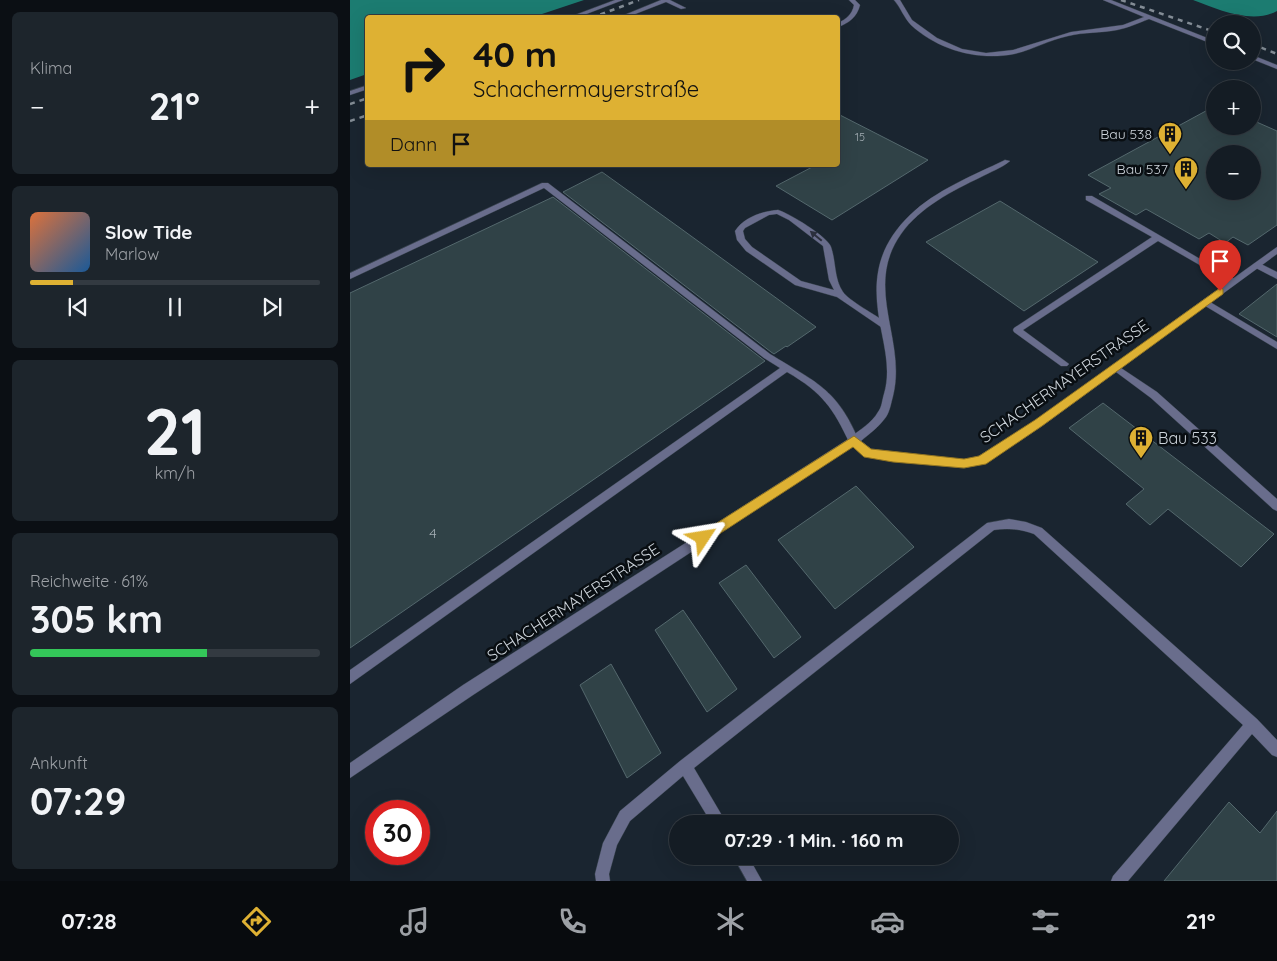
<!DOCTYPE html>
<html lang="de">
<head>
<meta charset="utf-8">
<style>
	body { margin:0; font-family:Quicksand,sans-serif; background:#1d252c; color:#f1f3f6; height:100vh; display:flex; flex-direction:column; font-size:19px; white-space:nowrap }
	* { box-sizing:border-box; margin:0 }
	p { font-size:16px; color:#9da1a6 }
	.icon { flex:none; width:28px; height:28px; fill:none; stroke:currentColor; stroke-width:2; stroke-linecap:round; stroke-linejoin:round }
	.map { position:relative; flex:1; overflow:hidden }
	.drawer { display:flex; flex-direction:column; gap:12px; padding:12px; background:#0b0f14; width:350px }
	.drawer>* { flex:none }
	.banner { position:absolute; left:15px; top:15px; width:475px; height:152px; border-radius:5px; box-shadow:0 5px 20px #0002,0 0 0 1px #333a41; background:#deb133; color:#111; overflow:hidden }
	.controls { position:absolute; left:856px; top:15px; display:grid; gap:10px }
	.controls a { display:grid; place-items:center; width:55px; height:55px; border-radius:50%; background:#141c24; box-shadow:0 5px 20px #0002,0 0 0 1px #333a41; font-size:25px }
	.speed { position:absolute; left:15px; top:800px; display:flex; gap:10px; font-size:25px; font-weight:700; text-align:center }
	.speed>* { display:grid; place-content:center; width:65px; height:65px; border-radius:50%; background:#141c24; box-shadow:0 5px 20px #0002,0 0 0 1px #333a41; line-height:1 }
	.speed .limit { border:8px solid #d22; background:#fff; color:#111 }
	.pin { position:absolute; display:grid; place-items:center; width:42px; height:42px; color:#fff; margin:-51px -21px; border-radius:50% 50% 50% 0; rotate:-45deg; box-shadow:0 0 5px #0007 }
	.pin .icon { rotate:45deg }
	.me { position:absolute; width:55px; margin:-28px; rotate:57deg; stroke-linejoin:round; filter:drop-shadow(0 0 4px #0008) }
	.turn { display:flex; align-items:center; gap:18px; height:105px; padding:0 25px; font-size:22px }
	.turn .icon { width:65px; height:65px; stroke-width:2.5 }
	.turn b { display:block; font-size:35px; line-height:42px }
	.then { display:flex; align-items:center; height:48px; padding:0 25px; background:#0003; gap:10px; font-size:19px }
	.big { font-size:38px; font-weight:800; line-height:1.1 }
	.drawer .widget { flex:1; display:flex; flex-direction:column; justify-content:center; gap:8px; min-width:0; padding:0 18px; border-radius:8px; background:#1d252c }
	.drawer .dial { align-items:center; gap:0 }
	.dial b { font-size:65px; line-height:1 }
	.song { display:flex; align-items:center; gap:15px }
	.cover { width:60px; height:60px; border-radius:8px; background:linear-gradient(135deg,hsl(20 70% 55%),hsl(210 70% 35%)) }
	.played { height:5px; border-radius:2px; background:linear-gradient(90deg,#deb133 15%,#333a41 15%) }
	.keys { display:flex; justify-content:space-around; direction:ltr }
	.heat { display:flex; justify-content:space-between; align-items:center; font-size:28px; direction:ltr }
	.charge { height:8px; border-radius:4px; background:linear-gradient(90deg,#34c759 61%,#333a41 0) }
	.trip { position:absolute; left:319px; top:815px; width:290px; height:50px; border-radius:25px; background:#141c24; box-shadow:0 5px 20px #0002,0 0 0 1px #333a41; font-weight:800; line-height:50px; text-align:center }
	.menu { display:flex; height:80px; justify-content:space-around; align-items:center; background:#080b0e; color:#9da1a6 }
	.menu .icon { width:35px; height:35px }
	.menu .current { color:#deb133 }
	.menu b { font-size:22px; color:#f1f3f6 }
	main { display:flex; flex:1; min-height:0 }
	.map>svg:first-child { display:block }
	.water { fill:#1c7c71 }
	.building { fill:#304247; stroke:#54686d; fill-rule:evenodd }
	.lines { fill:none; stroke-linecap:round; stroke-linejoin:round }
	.service-casing { stroke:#36414b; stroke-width:1 }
	.minor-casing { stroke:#36414b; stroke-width:1 }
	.service { fill:#696d8c; fill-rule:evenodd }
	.minor { fill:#696d8c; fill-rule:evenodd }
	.rail { stroke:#838c95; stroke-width:2.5; stroke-dasharray:5 5; stroke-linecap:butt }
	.oneway { fill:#2b2f3d }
	.route { fill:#deb133; stroke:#907321 }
	.labels { text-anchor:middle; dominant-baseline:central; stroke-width:5; stroke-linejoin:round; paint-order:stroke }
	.far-number-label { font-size:11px; fill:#a5afb5 }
	.far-poi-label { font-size:14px; fill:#ccd3da; stroke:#090e12; text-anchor:end }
	.number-label { font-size:14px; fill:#a5afb5 }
	.street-label { font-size:16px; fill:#ccd3da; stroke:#090e12 }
	.poi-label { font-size:16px; fill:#ccd3da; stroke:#090e12; text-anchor:start }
</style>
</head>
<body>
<main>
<section class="drawer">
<div class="widget"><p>Klima</p>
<div class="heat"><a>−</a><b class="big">21°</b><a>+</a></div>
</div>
<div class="widget">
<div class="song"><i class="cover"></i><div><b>Slow Tide</b><p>Marlow</p></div></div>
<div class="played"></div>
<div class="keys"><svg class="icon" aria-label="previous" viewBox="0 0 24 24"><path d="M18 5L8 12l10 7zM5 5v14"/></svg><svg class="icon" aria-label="pause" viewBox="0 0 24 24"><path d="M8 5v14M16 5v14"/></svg><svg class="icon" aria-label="next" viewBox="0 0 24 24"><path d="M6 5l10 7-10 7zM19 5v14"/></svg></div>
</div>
<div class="widget dial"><b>21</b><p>km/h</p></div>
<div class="widget"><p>Reichweite · 61%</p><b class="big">305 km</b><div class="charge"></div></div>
<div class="widget"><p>Ankunft</p><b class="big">07:29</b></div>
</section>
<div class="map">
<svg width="927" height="881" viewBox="0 0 927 881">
	<rect width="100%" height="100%" fill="#1a2530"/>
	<path class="water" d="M0 0H234L183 17 18 18 17 74 0 80Z
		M843 0H927V11C902 25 867 9 843 0Z"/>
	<path class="building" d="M865 106V126H902V120L927 131V225L898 245 883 237 875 243 859 233 849 239 796 209 786 215 749 194 761 188 738 175ZM865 154H902V191H865Z
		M488 114 578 160 482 220 426 186 466 165H488Z
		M252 172 330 228 466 327 437 347 436 346 424 354 421 352 213 192Z
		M203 197 415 361 0 648V293Z
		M650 201 748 262 674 311 576 242Z
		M927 284V337L889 314Z
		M753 403 924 534 891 567 818 509 800 525 776 504 794 489 719 428Z
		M506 486 564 547 485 609 428 540Z
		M396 565 451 637 424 658 369 583Z
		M333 610 387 689 357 712 305 630Z
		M261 664 311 753 277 778 230 685Z
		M879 802 910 833 927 811V881H814Z"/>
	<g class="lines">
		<defs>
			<path id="service" d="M311 0H320L336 8 331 9 316 2 275 18H267Z
				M499 0H505L510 5C507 17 499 23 488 27V23C496 19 502 15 504 5Z
				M544 0H550L562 20 587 38 612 49 636 53 663 50 721 32 773 25 794 17 753 0H761L865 41V45L799 19C788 23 778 28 767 30 751 33 734 32 718 36 699 40 682 50 664 54 628 61 588 50 561 25 554 18 551 8 544 0Z
				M902 55 927 65V69L902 59Z
				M192 183H198L420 354C465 382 487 388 509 441L508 444H500C483 408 473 393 437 372L0 684V670L430 368 414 358 194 188 0 279V273Z
				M736 196H742L888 281 887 283H881L808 241 673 330 719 364 717 366H711L664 332 663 330 664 328 802 237 736 200Z
				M428 210C439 213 478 237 481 247 486 261 484 279 493 292 498 300 527 316 537 323L538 325 537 327H531L487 297 445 285 396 251 387 240 385 231C394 217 413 211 428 210ZM427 214 439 220 473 246 479 280 484 290 451 281 402 247 395 239 393 231 395 228 419 215Z
				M907 262 927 272V279L904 267 903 265Z
				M855 299 927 342V349L852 304 851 302Z
				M765 364 807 392 927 499V511L923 509 801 398 762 369 760 367 762 365Z
				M659 519 676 522 692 528 907 719 927 740V757L922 755 902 734 778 881H761L763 876 893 725 684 534C671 529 658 528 644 530L344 768 377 824H362L333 776 280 821 267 845 259 874 260 881H246L245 874 253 843 270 811 330 761 637 523Z
				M383 856H398L412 881H397Z"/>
			<path id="minor" d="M265 0H273L226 18H217Z
				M18 85V89L0 95V91Z
				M655 160 660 161C652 168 640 172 631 177 602 191 570 207 551 234 513 288 557 340 543 396 541 403 540 411 536 417 529 427 519 434 511 441L521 449 614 460 629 456 686 420 927 247V254L692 426 636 463 614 468 543 461 514 456 503 446 123 695 0 778V763L113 685 500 438C509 430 522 423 528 412 532 407 532 400 534 394 540 374 536 354 532 334 522 287 523 251 560 215 586 190 622 176 655 160Z"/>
		</defs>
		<use href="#service" class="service-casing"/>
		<use href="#minor" class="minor-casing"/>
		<use href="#service" class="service"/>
		<use href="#minor" class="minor"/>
		<path class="rail" d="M771 0 865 32
			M241 18 289 0
			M902 44 927 54
			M0 104 18 98
			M0 121 18 115"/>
	</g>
	<defs><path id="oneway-solid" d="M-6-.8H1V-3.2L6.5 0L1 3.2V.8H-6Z" transform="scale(1.25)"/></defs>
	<use class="oneway" href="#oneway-solid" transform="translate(466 236) rotate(-140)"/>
	<path class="route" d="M870 288 873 289V294L692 426 636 464 614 468 543 462 514 457 503 447 357 542 353 544 348 542 347 538 348 535 504 436 521 449 614 459 629 456 685 420Z"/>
	<defs>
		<symbol id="building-pin" viewBox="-11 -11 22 30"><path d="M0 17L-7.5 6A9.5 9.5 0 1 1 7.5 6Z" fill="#deb133" stroke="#090e12"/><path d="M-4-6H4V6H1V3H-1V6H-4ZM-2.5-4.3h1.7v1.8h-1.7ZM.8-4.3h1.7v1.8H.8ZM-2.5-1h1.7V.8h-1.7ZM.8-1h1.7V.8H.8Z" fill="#111"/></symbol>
	</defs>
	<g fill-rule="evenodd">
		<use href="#building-pin" x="806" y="120" width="28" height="38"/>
		<use href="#building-pin" x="822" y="155" width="28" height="38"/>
		<use href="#building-pin" x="777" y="424" width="28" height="38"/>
	</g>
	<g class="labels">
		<g class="far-number-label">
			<text x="510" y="137">15</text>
		</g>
		<g class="far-poi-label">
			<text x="802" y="134">Bau 538</text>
			<text x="818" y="169">Bau 537</text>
		</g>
		<g class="number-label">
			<text x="83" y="533">4</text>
		</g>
		<g class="street-label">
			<text transform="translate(714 381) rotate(-35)">SCHACHERMAYERSTRASSE</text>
			<text transform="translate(223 602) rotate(-33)">SCHACHERMAYERSTRASSE</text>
		</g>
		<g class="poi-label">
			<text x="808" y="438">Bau 533</text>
		</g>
	</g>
</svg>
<div class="controls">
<a><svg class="icon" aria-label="search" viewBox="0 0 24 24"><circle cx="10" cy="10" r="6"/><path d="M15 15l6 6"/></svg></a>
<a>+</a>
<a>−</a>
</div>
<div class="speed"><div class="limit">30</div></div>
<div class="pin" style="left:870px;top:291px;background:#d93025"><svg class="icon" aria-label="arrive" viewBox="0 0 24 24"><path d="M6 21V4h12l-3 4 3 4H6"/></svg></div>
<svg class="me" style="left:353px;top:538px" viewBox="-20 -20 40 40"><path d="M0-17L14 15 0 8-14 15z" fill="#deb133" stroke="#fff" stroke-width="4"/></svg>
<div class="trip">07:29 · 1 Min. · 160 m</div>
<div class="banner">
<div class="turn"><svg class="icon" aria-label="right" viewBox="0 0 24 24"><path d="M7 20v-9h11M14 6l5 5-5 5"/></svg><div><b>40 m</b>Schachermayerstraße</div></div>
<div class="then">Dann<svg class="icon" aria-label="arrive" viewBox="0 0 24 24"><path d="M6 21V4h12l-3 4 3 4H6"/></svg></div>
</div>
</div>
</main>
<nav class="menu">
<b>07:28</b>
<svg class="icon current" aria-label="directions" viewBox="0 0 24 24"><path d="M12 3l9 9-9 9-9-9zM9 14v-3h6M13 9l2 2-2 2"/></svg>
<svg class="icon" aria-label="music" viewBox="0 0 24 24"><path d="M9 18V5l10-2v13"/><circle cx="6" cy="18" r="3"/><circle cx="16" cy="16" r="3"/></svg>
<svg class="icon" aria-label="phone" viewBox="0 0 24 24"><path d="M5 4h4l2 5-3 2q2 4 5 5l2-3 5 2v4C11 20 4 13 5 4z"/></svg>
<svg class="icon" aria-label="climate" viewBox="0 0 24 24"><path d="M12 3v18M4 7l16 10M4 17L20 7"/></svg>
<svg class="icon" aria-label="car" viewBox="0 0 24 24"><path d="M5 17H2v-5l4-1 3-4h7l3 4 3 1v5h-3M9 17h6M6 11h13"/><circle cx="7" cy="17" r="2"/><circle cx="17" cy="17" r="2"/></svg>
<svg class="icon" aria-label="filters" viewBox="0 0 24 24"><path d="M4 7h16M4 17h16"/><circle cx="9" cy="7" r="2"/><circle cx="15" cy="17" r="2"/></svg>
<b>21°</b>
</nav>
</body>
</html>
